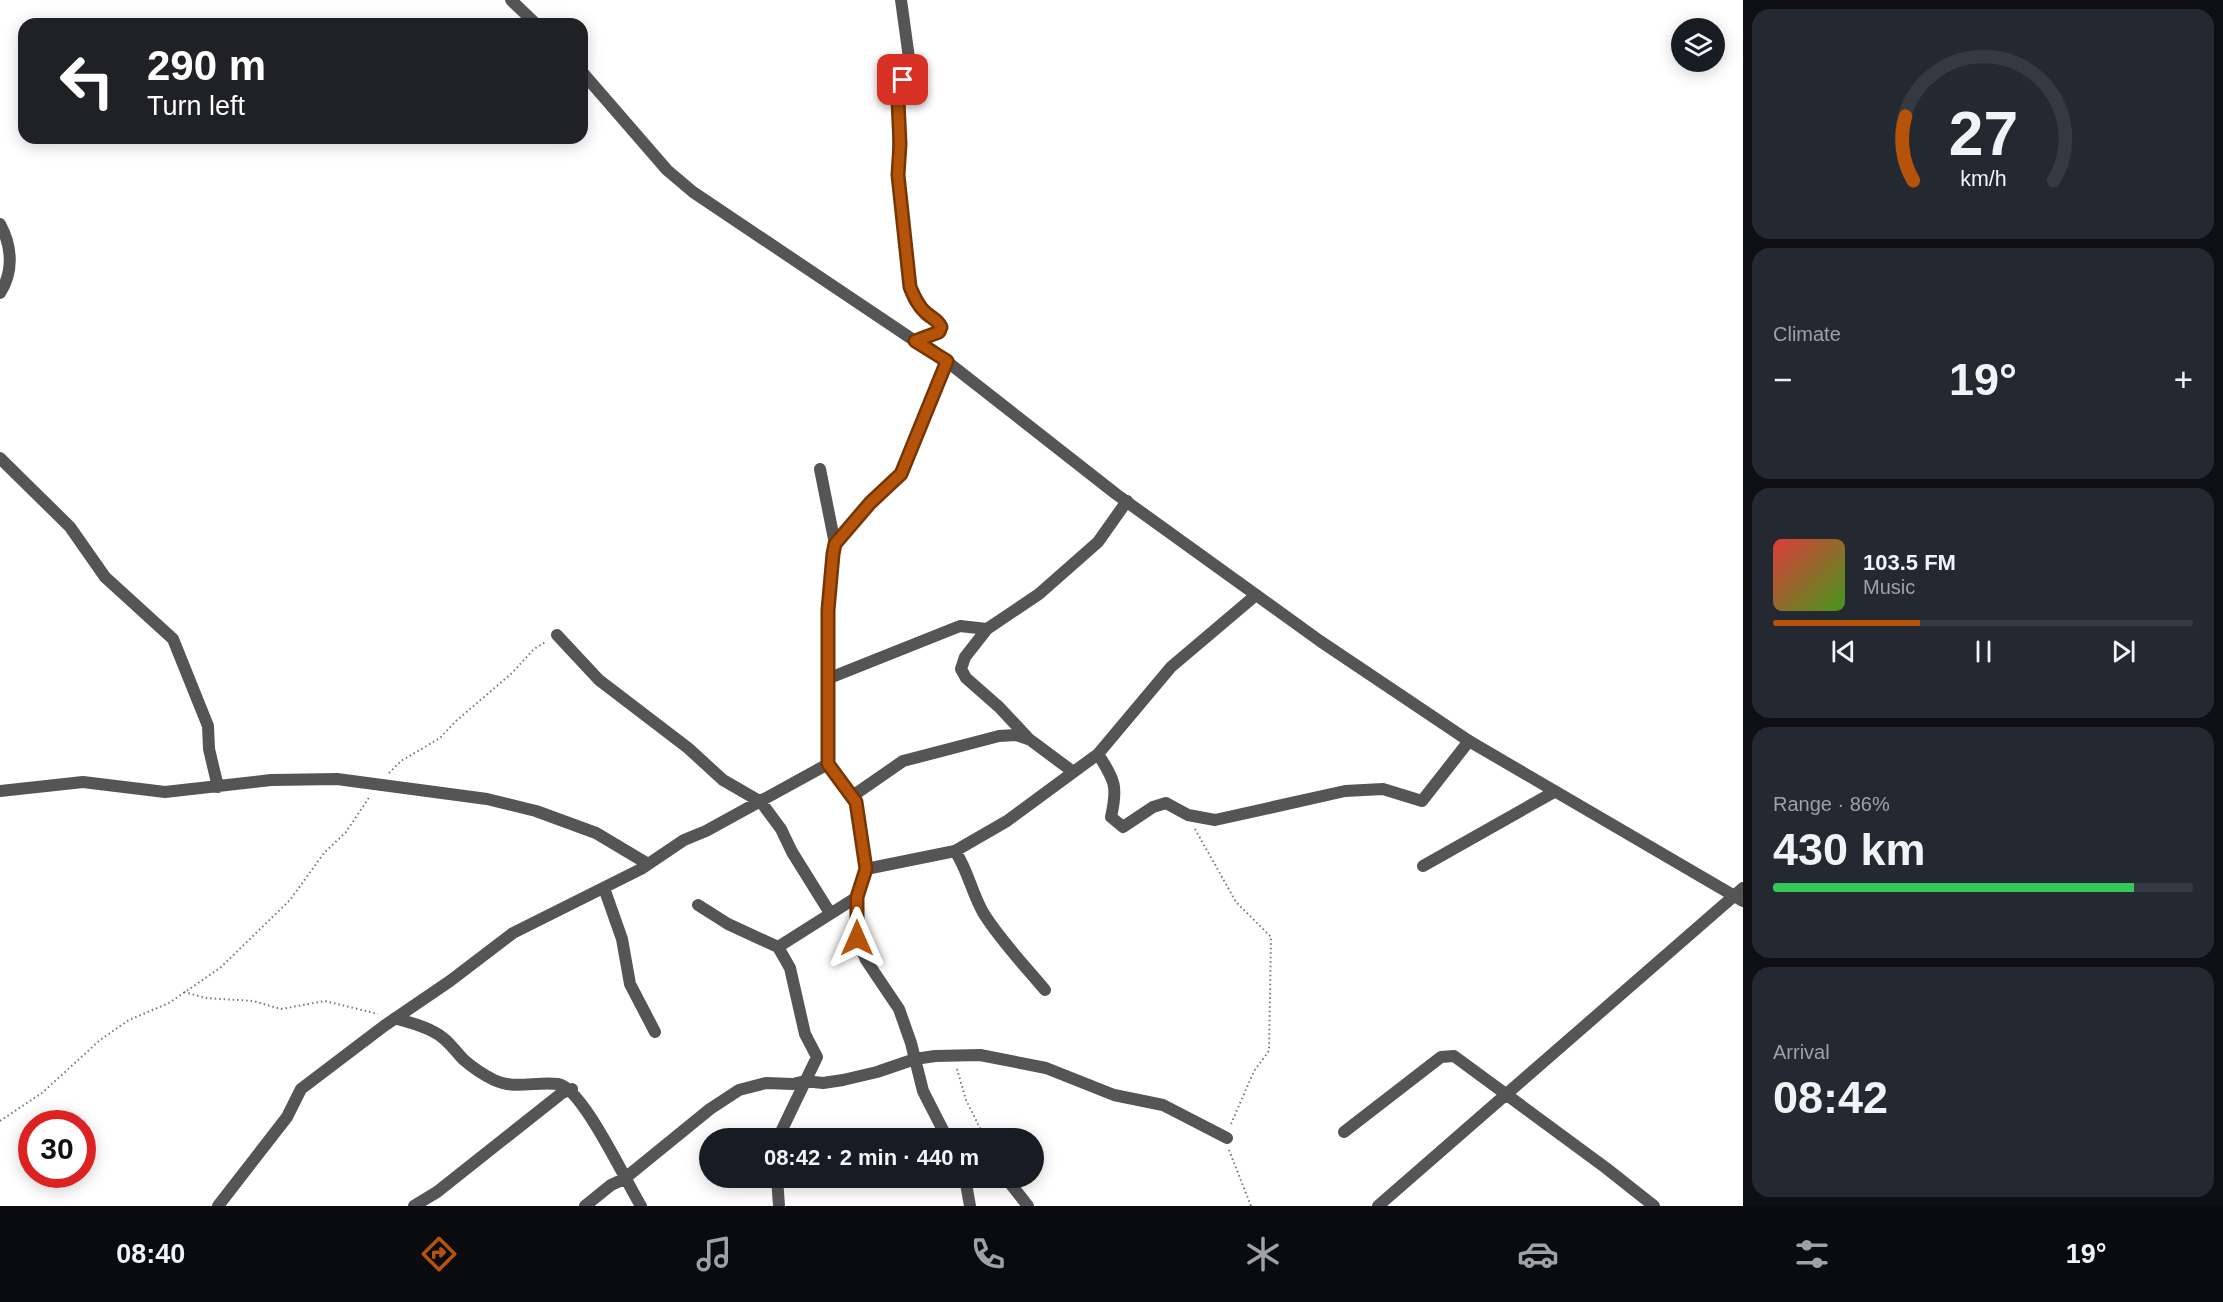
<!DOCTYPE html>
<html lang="en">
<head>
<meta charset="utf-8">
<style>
	body { margin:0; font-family:Helvetica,sans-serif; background:#242831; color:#f1f3f6; height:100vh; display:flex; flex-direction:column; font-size:22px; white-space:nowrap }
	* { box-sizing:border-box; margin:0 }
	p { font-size:20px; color:#9ea1a6 }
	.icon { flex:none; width:33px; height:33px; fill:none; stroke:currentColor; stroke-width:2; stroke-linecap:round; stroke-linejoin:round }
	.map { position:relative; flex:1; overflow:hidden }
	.panel { display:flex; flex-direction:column; gap:9px; padding:9px; background:#0d0f14; width:480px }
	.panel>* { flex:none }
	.top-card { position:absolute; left:18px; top:18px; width:570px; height:126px; border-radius:18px; box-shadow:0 3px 15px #0003; background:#202124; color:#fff; overflow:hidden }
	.buttons { position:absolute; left:1671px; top:18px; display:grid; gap:12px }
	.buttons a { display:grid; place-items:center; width:54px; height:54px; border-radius:50%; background:#171b24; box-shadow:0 3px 15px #0003; font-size:30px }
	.speed { position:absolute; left:18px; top:1110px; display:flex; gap:12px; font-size:30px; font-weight:700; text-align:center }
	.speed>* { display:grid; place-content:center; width:78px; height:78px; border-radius:50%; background:#171b24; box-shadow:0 3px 15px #0003; line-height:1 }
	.speed .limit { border:9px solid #d22; background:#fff; color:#111 }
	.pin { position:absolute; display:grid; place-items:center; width:51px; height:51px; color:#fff; margin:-26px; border-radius:12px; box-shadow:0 3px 9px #0006 }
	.me { position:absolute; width:66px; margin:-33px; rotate:0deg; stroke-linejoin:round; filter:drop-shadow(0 0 4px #0008) }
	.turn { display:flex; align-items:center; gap:21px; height:126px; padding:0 30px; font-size:27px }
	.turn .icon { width:78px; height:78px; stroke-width:2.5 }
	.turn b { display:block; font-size:42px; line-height:51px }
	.big { font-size:45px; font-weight:600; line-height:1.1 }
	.panel .card { flex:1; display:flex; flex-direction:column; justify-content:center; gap:9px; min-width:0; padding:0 21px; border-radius:18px; background:#242831 }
	.panel .dial { align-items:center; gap:0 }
	.dial svg { height:156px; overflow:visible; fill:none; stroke:#363941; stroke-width:7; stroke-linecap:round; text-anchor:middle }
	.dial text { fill:#f1f3f6; stroke:none }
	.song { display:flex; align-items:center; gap:18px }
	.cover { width:72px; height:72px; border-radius:9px; background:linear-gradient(135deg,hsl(0 70% 55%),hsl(100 70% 35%)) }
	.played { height:6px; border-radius:3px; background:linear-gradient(90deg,#b45309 35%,#363941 35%) }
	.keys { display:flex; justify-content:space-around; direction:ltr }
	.heat { display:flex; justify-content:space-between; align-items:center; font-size:33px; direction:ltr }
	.charge { height:9px; border-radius:4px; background:linear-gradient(90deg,#34c759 86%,#363941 0) }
	.trip { position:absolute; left:699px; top:1128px; width:345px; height:60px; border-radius:30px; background:#171b24; box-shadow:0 3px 15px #0003; font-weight:600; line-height:60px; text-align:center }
	.tab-bar { display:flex; height:96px; justify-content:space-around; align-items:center; background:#090b0e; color:#9ea1a6 }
	.tab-bar .icon { width:42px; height:42px }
	.tab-bar .on { color:#b45309 }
	.tab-bar b { font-size:27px; color:#f1f3f6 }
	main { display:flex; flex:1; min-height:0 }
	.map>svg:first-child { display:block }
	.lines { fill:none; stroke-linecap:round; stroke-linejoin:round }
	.path { stroke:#777; stroke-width:2; stroke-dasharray:1.5 3; stroke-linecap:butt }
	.minor { stroke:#555; stroke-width:12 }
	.tertiary { stroke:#555; stroke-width:12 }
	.route-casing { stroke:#753606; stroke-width:15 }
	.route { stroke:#b45309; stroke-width:10 }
</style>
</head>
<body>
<main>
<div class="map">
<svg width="1743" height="1206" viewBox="0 0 1743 1206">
	<rect width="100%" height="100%" fill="#fff"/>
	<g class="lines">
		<path class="path" d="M389 773 401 761 440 738 456 721 512 673 534 649 547 641
			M1195 829 1236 902 1271 937 1269 1051 1254 1071 1231 1124
			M184 992 206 998 253 1001 281 1009 325 1001 378 1014
			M957 1069 966 1100 985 1138
			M0 1121 42 1093 100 1040 129 1020 169 1003 220 968 290 900 324 853 346 832 370 796
			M1229 1150 1251 1206"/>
		<path class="minor" d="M901 0 909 58 899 92 898 175 910 287C914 297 918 306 926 313 933 319 937 319 941 327L939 332 915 341
			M0 224C12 246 14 271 0 293
			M0 458 70 527 105 577 173 639 208 726 209 749 218 787
			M820 469 835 544
			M557 635 599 680 688 748 723 780 761 802 781 829 792 852 830 913
			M827 679 960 626 987 629
			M1098 754C1115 781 1118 786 1111 817L1123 827 1153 807 1166 803 1188 815 1215 820 1345 791 1383 789 1422 801 1469 741
			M1072 771 1029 739 999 707 966 678 961 669 965 657 987 629 1039 594 1098 542 1127 501
			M0 791 83 782 165 792 271 780 337 779 487 799 536 811 596 833 648 864
			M851 797 903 761 999 736 1016 735 1028 739
			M1423 866 1554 792
			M866 869 955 851
			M604 888 622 939 630 984 655 1032
			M698 905 728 924 778 947 790 968 805 1034 817 1057 778 1138
			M778 947 857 897
			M1045 990C1025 966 1001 941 984 914 972 894 968 870 955 851L1007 821 1098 754 1171 667 1256 595
			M395 1018C407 1022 422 1025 434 1032 447 1038 454 1050 464 1060 472 1067 484 1075 494 1080 515 1090 536 1081 558 1084 582 1087 626 1182 641 1206
			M1344 1132 1441 1057 1454 1056 1606 1168 1654 1206
			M947 1138 923 1091 911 1043 899 1009 866 960 857 938V897L866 869 856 802 828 764 827 720 828 610 835 544 870 503 901 474 947 361
			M777 1178 779 1206
			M965 1178 970 1206
			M1006 1178 1028 1206
			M218 1206 287 1117 301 1089 384 1026 450 981 513 933 641 869 684 840 706 831 828 764
			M414 1206 437 1192 562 1093 572 1089
			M585 1206 611 1185 624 1179 710 1109 739 1090 766 1083 793 1084 805 1081 823 1083 843 1080 877 1072 915 1059 935 1056 980 1055 1046 1068 1114 1095 1163 1105 1227 1138
			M1378 1206 1743 888"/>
		<path class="tertiary" d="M511 0 536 24
			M582 72 667 170 693 192 915 341 931 349 1116 494 1320 641 1469 741 1743 901"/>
	</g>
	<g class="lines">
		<defs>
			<path id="route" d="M857 938V897L866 869 856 802 828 764V610L833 554 835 544 870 503 901 474 947 361 915 341 939 332 941 327C937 319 933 319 926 313 918 306 914 297 910 287L898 175 900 144 898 101 903 80"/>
		</defs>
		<use href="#route" class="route-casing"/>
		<use href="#route" class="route"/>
	</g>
</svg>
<div class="buttons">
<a><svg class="icon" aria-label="layers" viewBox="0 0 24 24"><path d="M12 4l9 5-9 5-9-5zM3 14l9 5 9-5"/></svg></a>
</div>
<div class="speed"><div class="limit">30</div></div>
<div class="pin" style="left:903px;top:80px;background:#d93025"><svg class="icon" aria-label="arrive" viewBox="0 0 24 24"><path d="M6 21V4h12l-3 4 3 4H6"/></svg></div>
<svg class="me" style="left:857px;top:938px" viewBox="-20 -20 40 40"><path d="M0-17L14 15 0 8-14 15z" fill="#b45309" stroke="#fff" stroke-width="4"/></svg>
<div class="trip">08:42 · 2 min · 440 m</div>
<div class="top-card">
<div class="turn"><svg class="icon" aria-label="left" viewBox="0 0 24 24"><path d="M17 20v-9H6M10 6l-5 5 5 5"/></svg><div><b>290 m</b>Turn left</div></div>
</div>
</div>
<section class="panel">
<div class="card dial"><svg viewBox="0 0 100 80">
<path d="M14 69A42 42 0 1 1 86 69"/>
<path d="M14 69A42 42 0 0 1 10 36" stroke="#b45309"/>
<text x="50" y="56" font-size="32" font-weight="700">27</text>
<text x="50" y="72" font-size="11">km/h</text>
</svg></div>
<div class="card"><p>Climate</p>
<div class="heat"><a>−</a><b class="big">19°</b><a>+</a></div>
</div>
<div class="card">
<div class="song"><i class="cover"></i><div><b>103.5 FM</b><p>Music</p></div></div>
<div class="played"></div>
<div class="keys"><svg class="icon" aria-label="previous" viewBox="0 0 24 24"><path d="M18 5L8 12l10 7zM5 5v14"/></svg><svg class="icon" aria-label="pause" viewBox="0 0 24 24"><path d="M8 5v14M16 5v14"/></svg><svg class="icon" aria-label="next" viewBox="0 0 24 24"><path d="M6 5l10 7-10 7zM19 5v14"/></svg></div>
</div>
<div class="card"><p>Range · 86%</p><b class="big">430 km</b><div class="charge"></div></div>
<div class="card"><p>Arrival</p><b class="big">08:42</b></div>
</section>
</main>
<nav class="tab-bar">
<b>08:40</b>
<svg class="icon on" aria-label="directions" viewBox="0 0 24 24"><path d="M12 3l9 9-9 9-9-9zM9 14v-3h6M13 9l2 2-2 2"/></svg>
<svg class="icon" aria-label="music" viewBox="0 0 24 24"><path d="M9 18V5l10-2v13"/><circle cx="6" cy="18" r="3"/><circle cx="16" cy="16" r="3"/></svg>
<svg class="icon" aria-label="phone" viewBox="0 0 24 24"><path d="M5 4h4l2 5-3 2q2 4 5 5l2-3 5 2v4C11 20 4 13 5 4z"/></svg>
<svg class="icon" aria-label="climate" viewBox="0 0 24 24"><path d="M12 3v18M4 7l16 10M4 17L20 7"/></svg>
<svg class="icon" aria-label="car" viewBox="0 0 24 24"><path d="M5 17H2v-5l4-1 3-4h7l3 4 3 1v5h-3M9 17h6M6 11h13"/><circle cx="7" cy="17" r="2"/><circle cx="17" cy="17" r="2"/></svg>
<svg class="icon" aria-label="filters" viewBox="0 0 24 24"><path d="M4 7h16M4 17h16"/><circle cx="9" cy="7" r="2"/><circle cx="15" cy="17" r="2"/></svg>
<b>19°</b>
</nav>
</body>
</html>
